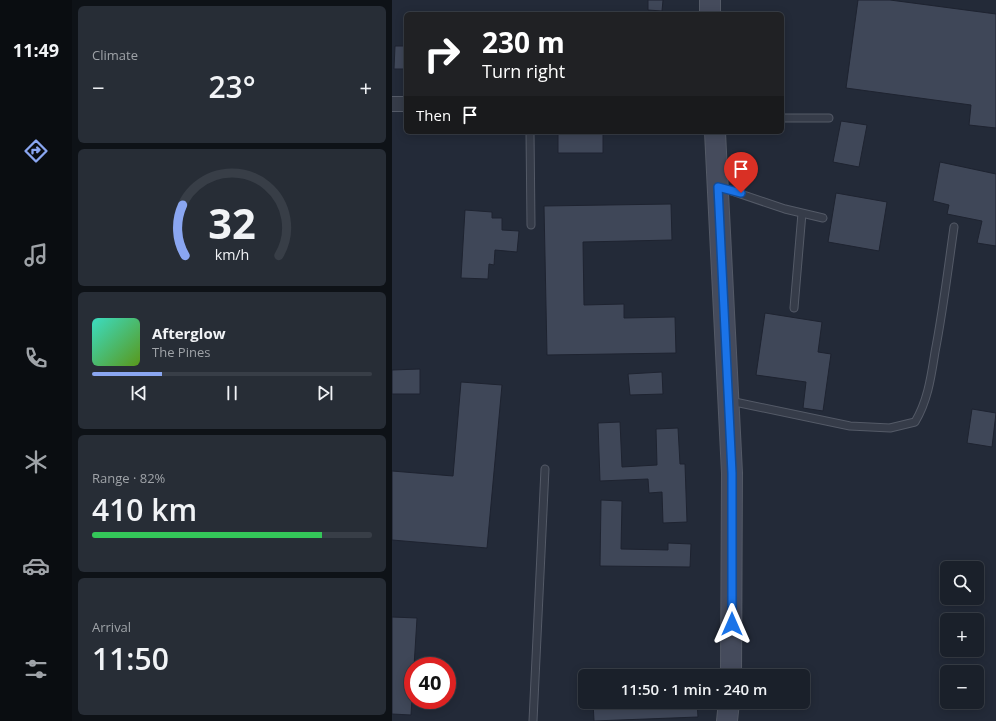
<!DOCTYPE html>
<html lang="en">
<head>
<meta charset="utf-8">
<style>
	body { margin:0; font-family:"Open Sans",sans-serif; background:#272d36; color:#f1f3f6; height:100vh; display:flex; flex-direction:column; font-size:15px; white-space:nowrap }
	* { box-sizing:border-box; margin:0 }
	p { font-size:13px; color:#9fa3a8 }
	.icon { flex:none; width:22px; height:22px; fill:none; stroke:currentColor; stroke-width:2; stroke-linecap:round; stroke-linejoin:round }
	.map { position:relative; flex:1; overflow:hidden }
	.details { display:flex; flex-direction:column; gap:6px; padding:6px; background:#0e1217; width:320px }
	.details>* { flex:none }
	.banner { position:absolute; left:12px; top:12px; width:380px; height:122px; border-radius:6px; box-shadow:0 2px 10px #0003,0 0 0 1px #383e47; background:#202124; color:#fff; overflow:hidden }
	.buttons { position:absolute; left:548px; top:561px; display:grid; gap:8px }
	.buttons a { display:grid; place-items:center; width:44px; height:44px; border-radius:6px; background:#1a202a; box-shadow:0 2px 10px #0003,0 0 0 1px #383e47; font-size:20px }
	.speed { position:absolute; left:12px; top:657px; display:flex; gap:8px; font-size:20px; font-weight:700; text-align:center }
	.speed>* { display:grid; place-content:center; width:52px; height:52px; border-radius:50%; background:#1a202a; box-shadow:0 2px 10px #0003,0 0 0 1px #383e47; line-height:1 }
	.speed .limit { border:6px solid #d22; background:#fff; color:#111 }
	.pin { position:absolute; display:grid; place-items:center; width:34px; height:34px; color:#fff; margin:-41px -17px; border-radius:50% 50% 50% 0; rotate:-45deg; box-shadow:0 0 4px #0007 }
	.pin .icon { rotate:45deg }
	.me { position:absolute; width:44px; margin:-22px; rotate:0deg; stroke-linejoin:round; filter:drop-shadow(0 0 3px #0008) }
	.turn { display:flex; align-items:center; gap:14px; height:84px; padding:0 12px; font-size:18px }
	.turn .icon { width:52px; height:52px; stroke-width:2.5 }
	.turn b { display:block; font-size:28px; line-height:34px }
	.then { display:flex; align-items:center; height:38px; padding:0 12px; background:#0003; gap:8px; font-size:15px }
	.big { font-size:30px; font-weight:600; line-height:1.1 }
	.details .widget { flex:1; display:flex; flex-direction:column; justify-content:center; gap:6px; min-width:0; padding:0 14px; border-radius:6px; background:#272d36 }
	.details .dial { align-items:center; gap:0 }
	.dial svg { height:104px; overflow:visible; fill:none; stroke:#383e47; stroke-width:7; stroke-linecap:round; text-anchor:middle }
	.dial text { fill:#f1f3f6; stroke:none }
	.song { display:flex; align-items:center; gap:12px }
	.cover { width:48px; height:48px; border-radius:6px; background:linear-gradient(135deg,hsl(170 70% 55%),hsl(90 70% 35%)) }
	.played { height:4px; border-radius:2px; background:linear-gradient(90deg,#8aa6f1 25%,#383e47 25%) }
	.keys { display:flex; justify-content:space-around; direction:ltr }
	.heat { display:flex; justify-content:space-between; align-items:center; font-size:22px; direction:ltr }
	.charge { height:6px; border-radius:3px; background:linear-gradient(90deg,#34c759 82%,#383e47 0) }
	.trip { position:absolute; left:186px; top:669px; width:232px; height:40px; border-radius:6px; background:#1a202a; box-shadow:0 2px 10px #0003,0 0 0 1px #383e47; font-weight:600; line-height:40px; text-align:center }
	main { display:flex; flex:1; min-height:0 }
	.dock { display:flex; flex-direction:column; width:72px; justify-content:space-around; align-items:center; background:#0a0d11; color:#9fa3a8 }
	.dock .icon { width:28px; height:28px }
	.dock .on { color:#8aa6f1 }
	.dock b { font-size:18px; color:#f1f3f6 }
	.map>svg:first-child { display:block }
	.building { fill:#3f4758; stroke:#1e2330 }
	.lines { fill:none; stroke-linecap:round; stroke-linejoin:round }
	.lane-casing { stroke:#545a67; stroke-width:9 }
	.street-casing { stroke:#545a67; stroke-width:16 }
	.secondary-casing { stroke:#545a67; stroke-width:22 }
	.lane { stroke:#363c49; stroke-width:7 }
	.street { stroke:#363c49; stroke-width:14 }
	.secondary { stroke:#454b5c; stroke-width:20 }
	.route-casing { stroke:#114b97; stroke-width:10 }
	.route { stroke:#1a73e8; stroke-width:7 }
</style>
</head>
<body>
<main>
<nav class="dock">
<b>11:49</b>
<svg class="icon on" aria-label="directions" viewBox="0 0 24 24"><path d="M12 3l9 9-9 9-9-9zM9 14v-3h6M13 9l2 2-2 2"/></svg>
<svg class="icon" aria-label="music" viewBox="0 0 24 24"><path d="M9 18V5l10-2v13"/><circle cx="6" cy="18" r="3"/><circle cx="16" cy="16" r="3"/></svg>
<svg class="icon" aria-label="phone" viewBox="0 0 24 24"><path d="M5 4h4l2 5-3 2q2 4 5 5l2-3 5 2v4C11 20 4 13 5 4z"/></svg>
<svg class="icon" aria-label="climate" viewBox="0 0 24 24"><path d="M12 3v18M4 7l16 10M4 17L20 7"/></svg>
<svg class="icon" aria-label="car" viewBox="0 0 24 24"><path d="M5 17H2v-5l4-1 3-4h7l3 4 3 1v5h-3M9 17h6M6 11h13"/><circle cx="7" cy="17" r="2"/><circle cx="17" cy="17" r="2"/></svg>
<svg class="icon" aria-label="filters" viewBox="0 0 24 24"><path d="M4 7h16M4 17h16"/><circle cx="9" cy="7" r="2"/><circle cx="15" cy="17" r="2"/></svg>
</nav>
<section class="details">
<div class="widget"><p>Climate</p>
<div class="heat"><a>−</a><b class="big">23°</b><a>+</a></div>
</div>
<div class="widget dial"><svg viewBox="0 0 100 80">
<path d="M14 69A42 42 0 1 1 86 69"/>
<path d="M14 69A42 42 0 0 1 12 30" stroke="#8aa6f1"/>
<text x="50" y="56" font-size="32" font-weight="700">32</text>
<text x="50" y="72" font-size="11">km/h</text>
</svg></div>
<div class="widget">
<div class="song"><i class="cover"></i><div><b>Afterglow</b><p>The Pines</p></div></div>
<div class="played"></div>
<div class="keys"><svg class="icon" aria-label="previous" viewBox="0 0 24 24"><path d="M18 5L8 12l10 7zM5 5v14"/></svg><svg class="icon" aria-label="pause" viewBox="0 0 24 24"><path d="M8 5v14M16 5v14"/></svg><svg class="icon" aria-label="next" viewBox="0 0 24 24"><path d="M6 5l10 7-10 7zM19 5v14"/></svg></div>
</div>
<div class="widget"><p>Range · 82%</p><b class="big">410 km</b><div class="charge"></div></div>
<div class="widget"><p>Arrival</p><b class="big">11:50</b></div>
</section>
<div class="map">
<svg width="604" height="721" viewBox="0 0 604 721">
	<rect width="100%" height="100%" fill="#232a38"/>
	<path class="building" d="M256 0H271L270 11 256 10Z
		M466 0H498L604 14V128L577 125 579 105 454 88Z
		M3 46H14V69H2Z
		M449 121 475 125 467 167 441 162Z
		M166 132H211V153H166Z
		M548 162 604 174V246L585 243 590 221 555 214 557 205 541 201Z
		M444 193 495 202 487 251 436 242Z
		M279 204 280 240 191 242 192 305 232 304V318L283 317 284 353 155 355 152 206Z
		M73 210 100 212V218H110V230L127 231 125 252 103 250 102 265 97 264 96 279 69 278Z
		M373 313 430 322 426 352 439 354 431 411 411 408 414 382 364 375Z
		M28 369V394H0V370Z
		M270 372 271 394 238 395 236 374Z
		M69 382 110 385 95 548 0 540V471L61 476Z
		M580 409 604 413 600 447 575 443Z
		M228 422 230 467 265 465 264 429 286 428 288 464H293L295 522 271 523 270 492 257 493 256 479 208 481 206 423Z
		M209 500 230 501 229 549 276 550V543L299 544 298 567 208 566Z
		M0 617 25 618 19 715 0 714Z
		M201 702H305L306 717 202 721Z"/>
	<g class="lines">
		<defs>
			<path id="lane" d="M390 118H437
				M138 132 139 225
				M328 187 393 209 431 218
				M402 308 410 213
				M338 401 458 426 498 428 523 422C536 400 539 377 543 352 551 311 556 269 562 227
				M141 721 153 469"/>
			<path id="street" d="M0 104H14"/>
			<path id="secondary" d="M318 0V14
				M323 132 340 473 339 676
				M335 721 337 702"/>
		</defs>
		<use href="#lane" class="lane-casing"/>
		<use href="#street" class="street-casing"/>
		<use href="#secondary" class="secondary-casing"/>
		<use href="#lane" class="lane"/>
		<use href="#street" class="street"/>
		<use href="#secondary" class="secondary"/>
	</g>
	<g class="lines">
		<defs>
			<path id="route" d="M340 624V473L326 187 349 193"/>
		</defs>
		<use href="#route" class="route-casing"/>
		<use href="#route" class="route"/>
	</g>
</svg>
<div class="buttons">
<a><svg class="icon" aria-label="search" viewBox="0 0 24 24"><circle cx="10" cy="10" r="6"/><path d="M15 15l6 6"/></svg></a>
<a>+</a>
<a>−</a>
</div>
<div class="speed"><div class="limit">40</div></div>
<div class="pin" style="left:349px;top:193px;background:#d93025"><svg class="icon" aria-label="arrive" viewBox="0 0 24 24"><path d="M6 21V4h12l-3 4 3 4H6"/></svg></div>
<svg class="me" style="left:340px;top:624px" viewBox="-20 -20 40 40"><path d="M0-17L14 15 0 8-14 15z" fill="#1a73e8" stroke="#fff" stroke-width="4"/></svg>
<div class="trip">11:50 · 1 min · 240 m</div>
<div class="banner">
<div class="turn"><svg class="icon" aria-label="right" viewBox="0 0 24 24"><path d="M7 20v-9h11M14 6l5 5-5 5"/></svg><div><b>230 m</b>Turn right</div></div>
<div class="then">Then<svg class="icon" aria-label="arrive" viewBox="0 0 24 24"><path d="M6 21V4h12l-3 4 3 4H6"/></svg></div>
</div>
</div>
</main>
</body>
</html>
